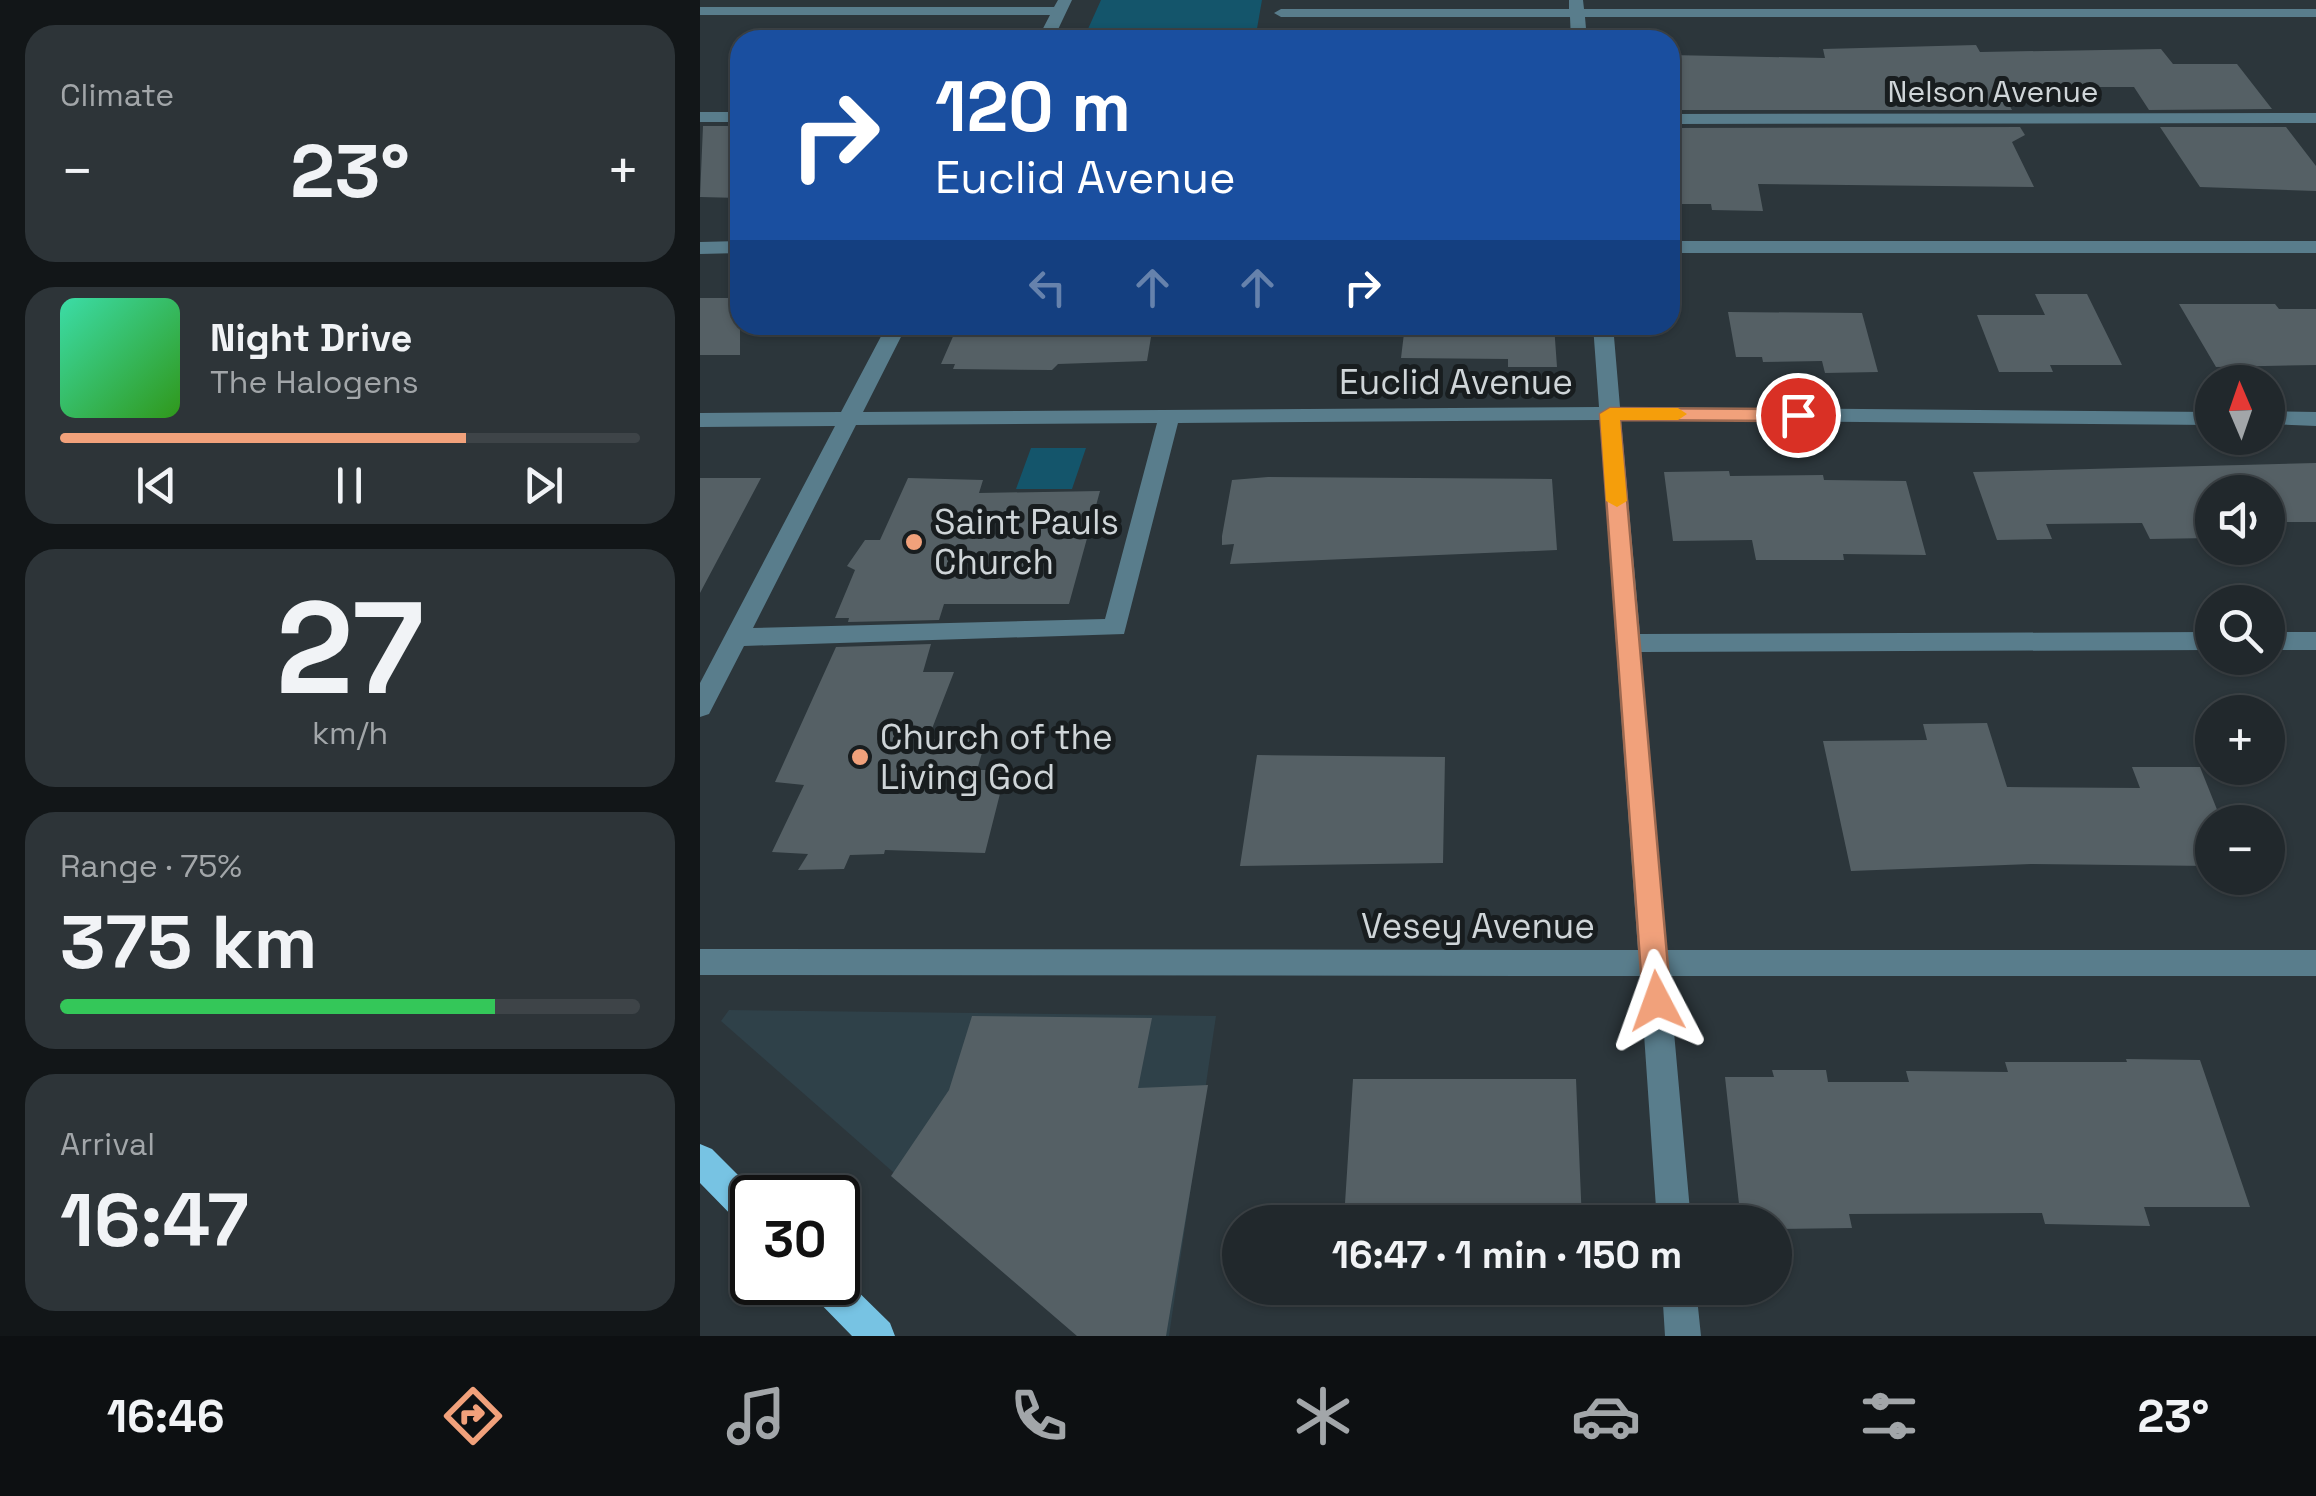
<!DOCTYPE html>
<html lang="en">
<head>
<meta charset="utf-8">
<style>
	body { margin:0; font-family:"Space Grotesk",sans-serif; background:#2d3438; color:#f1f3f6; height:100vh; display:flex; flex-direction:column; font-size:38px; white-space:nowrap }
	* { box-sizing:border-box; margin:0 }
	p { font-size:32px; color:#a2a6a9 }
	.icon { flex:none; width:55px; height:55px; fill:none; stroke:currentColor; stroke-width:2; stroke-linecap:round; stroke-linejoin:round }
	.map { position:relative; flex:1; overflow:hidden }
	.panel { display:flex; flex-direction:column; gap:25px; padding:25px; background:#121618; width:700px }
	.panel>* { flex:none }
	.guide { position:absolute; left:30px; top:30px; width:950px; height:305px; border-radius:30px; box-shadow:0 2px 8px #0004,0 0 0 2px #3e4448; background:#1a4fa0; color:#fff; overflow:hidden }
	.needle { width:65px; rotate:358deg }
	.tools { position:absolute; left:1495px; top:365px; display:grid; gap:20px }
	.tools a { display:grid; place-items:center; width:90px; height:90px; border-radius:50%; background:#21282c; box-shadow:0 2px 8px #0004,0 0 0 2px #3e4448; font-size:50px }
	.speed { position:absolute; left:30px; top:1175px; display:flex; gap:20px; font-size:50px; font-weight:700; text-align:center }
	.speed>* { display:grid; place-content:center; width:130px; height:130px; border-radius:50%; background:#21282c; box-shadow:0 2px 8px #0004,0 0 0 2px #3e4448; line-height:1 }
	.speed .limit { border:5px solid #111; border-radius:15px; background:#fff; color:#111 }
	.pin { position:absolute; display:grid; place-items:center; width:85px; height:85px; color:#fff; margin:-42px; border:5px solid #fff; border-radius:50%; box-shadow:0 2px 10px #0007 }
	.me { position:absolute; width:110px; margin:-55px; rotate:356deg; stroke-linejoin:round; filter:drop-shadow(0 0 8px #0008) }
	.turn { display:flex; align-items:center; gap:35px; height:210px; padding:0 40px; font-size:45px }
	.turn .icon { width:130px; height:130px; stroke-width:2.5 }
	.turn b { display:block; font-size:70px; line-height:85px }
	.lanes { display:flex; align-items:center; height:95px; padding:0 40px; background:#0003; justify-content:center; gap:50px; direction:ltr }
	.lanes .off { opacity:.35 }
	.big { font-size:75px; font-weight:600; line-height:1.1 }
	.panel .card { flex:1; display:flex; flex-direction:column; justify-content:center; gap:15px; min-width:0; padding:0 35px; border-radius:30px; background:#2d3438 }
	.panel .dial { align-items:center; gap:0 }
	.dial b { font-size:130px; line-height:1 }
	.song { display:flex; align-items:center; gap:30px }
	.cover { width:120px; height:120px; border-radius:15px; background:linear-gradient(135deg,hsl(160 70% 55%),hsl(110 70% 35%)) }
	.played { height:10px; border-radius:5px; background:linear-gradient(90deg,#f1a17b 70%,#3e4448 70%) }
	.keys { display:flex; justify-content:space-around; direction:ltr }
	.heat { display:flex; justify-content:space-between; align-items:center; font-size:55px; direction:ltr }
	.charge { height:15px; border-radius:8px; background:linear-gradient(90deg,#34c759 75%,#3e4448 0) }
	.trip { position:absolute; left:522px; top:1205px; width:570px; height:100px; border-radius:50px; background:#21282c; box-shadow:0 2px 8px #0004,0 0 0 2px #3e4448; font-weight:600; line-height:100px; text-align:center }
	.tab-bar { display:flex; height:160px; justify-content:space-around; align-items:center; background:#0d1012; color:#a2a6a9 }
	.tab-bar .icon { width:70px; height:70px }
	.tab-bar .active { color:#f1a17b }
	.tab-bar b { font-size:45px; color:#f1f3f6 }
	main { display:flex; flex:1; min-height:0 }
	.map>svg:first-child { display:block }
	.built { fill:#2f4149 }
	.green { fill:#14556b }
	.building { fill:#556065 }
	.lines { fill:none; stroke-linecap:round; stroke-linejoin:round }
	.minor { fill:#597d8c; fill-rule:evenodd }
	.major { fill:#77c3e3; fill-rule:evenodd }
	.route { fill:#f1a17b; stroke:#9d6950; stroke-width:2.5 }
	.slow { fill:#f59e0b }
	.poi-dot { fill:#f1a17b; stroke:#181d1f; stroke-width:4 }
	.labels { text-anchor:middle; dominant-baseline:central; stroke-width:10; stroke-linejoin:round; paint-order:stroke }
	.far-street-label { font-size:30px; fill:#cfd5d8; stroke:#181d1f }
	.street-label { font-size:35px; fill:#cfd5d8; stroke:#181d1f }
	.poi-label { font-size:35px; fill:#cfd5d8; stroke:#181d1f; text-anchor:start }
</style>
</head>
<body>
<main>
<section class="panel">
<div class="card"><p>Climate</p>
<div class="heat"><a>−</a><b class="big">23°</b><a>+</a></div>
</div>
<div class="card">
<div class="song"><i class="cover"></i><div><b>Night Drive</b><p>The Halogens</p></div></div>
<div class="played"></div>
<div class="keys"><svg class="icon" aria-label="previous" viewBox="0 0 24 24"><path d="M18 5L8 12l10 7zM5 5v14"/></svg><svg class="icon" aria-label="pause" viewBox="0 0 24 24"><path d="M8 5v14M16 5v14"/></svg><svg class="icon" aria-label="next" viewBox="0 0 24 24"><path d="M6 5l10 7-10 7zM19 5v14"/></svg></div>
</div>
<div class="card dial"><b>27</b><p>km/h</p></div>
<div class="card"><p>Range · 75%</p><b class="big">375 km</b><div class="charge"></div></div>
<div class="card"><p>Arrival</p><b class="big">16:47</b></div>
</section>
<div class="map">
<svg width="1616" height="1336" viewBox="0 0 1616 1336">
	<rect width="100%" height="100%" fill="#2c363b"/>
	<path class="built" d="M29 1010 516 1016 469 1336H380L21 1021Z"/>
	<path class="green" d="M401 0H562L555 40H383Z
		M331 448H386L372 489H316Z"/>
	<path class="building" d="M1276 45 1280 52 1461 49 1473 64H1537L1572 109 1449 110 1434 87H1352L1300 88 1312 110H970V55L1125 58 1123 49Z
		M3 126H40V198L0 197Z
		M1320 127 1325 135 1312 142 1334 187 1058 184 1063 211 1012 210 1011 204H970V128Z
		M1460 127H1586L1616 166V191L1500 187Z
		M1335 294H1387L1422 365H1350L1353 372H1299L1277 315H1345Z
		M0 298H40V355H0Z
		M1479 304H1575L1579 309H1616V365L1516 367Z
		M1028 312 1162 313 1178 372 1125 373 1122 361 1063 362 1062 357H1036Z
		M258 325H453L447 361 358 364 352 370 253 369 255 364H241Z
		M705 325H854L857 367H808V359L701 358Z
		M1616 463V522H1568V492H1512V523H1503L1511 538 1450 539 1442 523 1346 524 1352 539 1297 540 1273 472Z
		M1029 471 1030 476 1123 475 1124 480 1206 481 1226 555 1143 554 1144 560H1056L1052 540 973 541 964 472Z
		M568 477 852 479 857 550 530 564 534 544 522 545V536L532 480Z
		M0 478H61L0 593Z
		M208 478 283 480 279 493 400 491 369 604H244L239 620 148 622 149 618H135L155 570 147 566 165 540H180Z
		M231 644 223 672H254L228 739H286L277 770H306L285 853 185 850 184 854 150 855 144 869 98 870 108 854 72 852 104 785 75 782 136 647Z
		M1287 723 1307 787 1440 788 1432 767H1500L1522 822H1512V866L1331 864 1151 871 1123 741 1227 740 1223 724Z
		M557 755 745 757 743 863 540 866Z
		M272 1016 452 1018 438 1088 508 1085 466 1336H377L191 1176 249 1090Z
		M1426 1059 1500 1060 1550 1207H1444L1450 1226 1345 1224 1342 1213 1149 1214 1152 1228 1075 1229V1222H1041L1025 1077H1074L1072 1070H1126L1128 1082H1209L1206 1071 1308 1072 1305 1062H1427Z
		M653 1079H876L882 1222H791V1218L644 1219Z"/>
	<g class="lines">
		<path class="minor" d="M358 0H372L353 40H337L350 15H0V7H354Z
			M869 0H883L884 9H1616V17H885L887 40H871L870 17H581L574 13 581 9H869Z
			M0 112H40V122H0Z
			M1616 113V123L970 124V114Z
			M40 241V253L0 254V242Z
			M970 241H1616V253H970Z
			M187 325H207L163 412 899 407 893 325H913L920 407 1512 412V425L921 420 940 634 1512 632V650L941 652 967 950H1616V976H969L991 1222H957L940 976 0 975V949L938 950 900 420 478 423 424 634 44 646 9 714 0 717V683L135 426 0 427V413L141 412ZM457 423 405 619 53 628 156 425Z
			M1568 411 1616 412V426L1568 424Z
			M1568 632H1616V650H1568Z
			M962 1288H996L1001 1336H965Z"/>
		<path class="major" d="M0 1144 12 1149 61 1198H52V1229L40 1224 0 1183Z
			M138 1272 190 1323 195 1336H152L111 1294 106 1282H138Z"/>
	</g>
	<path class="route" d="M910 408 1098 409 1108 415 1098 421 920 420 971 1001 966 1010 957 1013 947 1010 943 1001 900 414Z"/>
	<path class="slow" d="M910 408H978L987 414 978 420H920L927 501 917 507 906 501 900 414Z"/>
	<g class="poi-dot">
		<circle cx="214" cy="542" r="10"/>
		<circle cx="160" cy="757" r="10"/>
	</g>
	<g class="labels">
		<g class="far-street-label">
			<text x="1293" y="91">Nelson Avenue</text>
		</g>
		<g class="street-label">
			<text x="756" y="382">Euclid Avenue</text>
			<text x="778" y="926">Vesey Avenue</text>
		</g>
		<g class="poi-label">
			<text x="234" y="522">Saint Pauls<tspan x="234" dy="40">Church</tspan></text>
			<text x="180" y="737">Church of the<tspan x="180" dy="40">Living God</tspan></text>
		</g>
	</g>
</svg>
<div class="tools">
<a><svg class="needle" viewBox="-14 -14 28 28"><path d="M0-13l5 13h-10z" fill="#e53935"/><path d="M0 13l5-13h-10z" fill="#a2a6a9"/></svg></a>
<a><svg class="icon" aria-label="sound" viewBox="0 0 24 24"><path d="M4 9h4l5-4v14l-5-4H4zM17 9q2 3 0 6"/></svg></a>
<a><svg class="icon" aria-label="search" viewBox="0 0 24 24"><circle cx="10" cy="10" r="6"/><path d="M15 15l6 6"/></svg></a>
<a>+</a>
<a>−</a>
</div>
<div class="speed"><div class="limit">30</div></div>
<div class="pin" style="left:1098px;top:415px;background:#d93025"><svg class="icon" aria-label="arrive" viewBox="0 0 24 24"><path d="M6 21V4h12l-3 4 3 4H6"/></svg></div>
<svg class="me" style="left:957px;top:1001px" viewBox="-20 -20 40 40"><path d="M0-17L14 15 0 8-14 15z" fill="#f1a17b" stroke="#fff" stroke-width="4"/></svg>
<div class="trip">16:47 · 1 min · 150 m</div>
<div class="guide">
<div class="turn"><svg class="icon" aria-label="right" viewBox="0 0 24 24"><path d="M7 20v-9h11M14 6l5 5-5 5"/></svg><div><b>120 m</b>Euclid Avenue</div></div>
<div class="lanes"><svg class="icon off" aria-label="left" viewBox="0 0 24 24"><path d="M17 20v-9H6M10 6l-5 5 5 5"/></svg><svg class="icon off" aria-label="ahead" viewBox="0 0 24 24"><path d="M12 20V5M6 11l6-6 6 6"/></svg><svg class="icon off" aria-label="ahead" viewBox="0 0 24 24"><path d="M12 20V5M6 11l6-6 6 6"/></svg><svg class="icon" aria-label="right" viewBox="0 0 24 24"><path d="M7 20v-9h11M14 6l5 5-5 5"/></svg></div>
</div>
</div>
</main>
<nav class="tab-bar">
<b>16:46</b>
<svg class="icon active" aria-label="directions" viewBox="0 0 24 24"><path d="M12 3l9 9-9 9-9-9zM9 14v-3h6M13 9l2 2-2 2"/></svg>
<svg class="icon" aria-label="music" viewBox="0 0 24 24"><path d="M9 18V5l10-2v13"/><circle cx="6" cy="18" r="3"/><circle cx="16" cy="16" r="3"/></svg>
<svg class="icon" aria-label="phone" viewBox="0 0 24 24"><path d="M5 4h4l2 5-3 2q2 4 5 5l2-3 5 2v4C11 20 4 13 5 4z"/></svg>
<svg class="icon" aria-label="climate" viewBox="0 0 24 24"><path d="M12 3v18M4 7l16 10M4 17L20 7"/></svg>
<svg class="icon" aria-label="car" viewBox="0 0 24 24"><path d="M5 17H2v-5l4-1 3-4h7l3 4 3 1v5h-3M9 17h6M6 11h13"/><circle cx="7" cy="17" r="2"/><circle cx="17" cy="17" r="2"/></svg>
<svg class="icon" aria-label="filters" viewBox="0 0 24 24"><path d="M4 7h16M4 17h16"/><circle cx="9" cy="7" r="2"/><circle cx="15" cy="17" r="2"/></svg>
<b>23°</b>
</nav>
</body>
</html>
